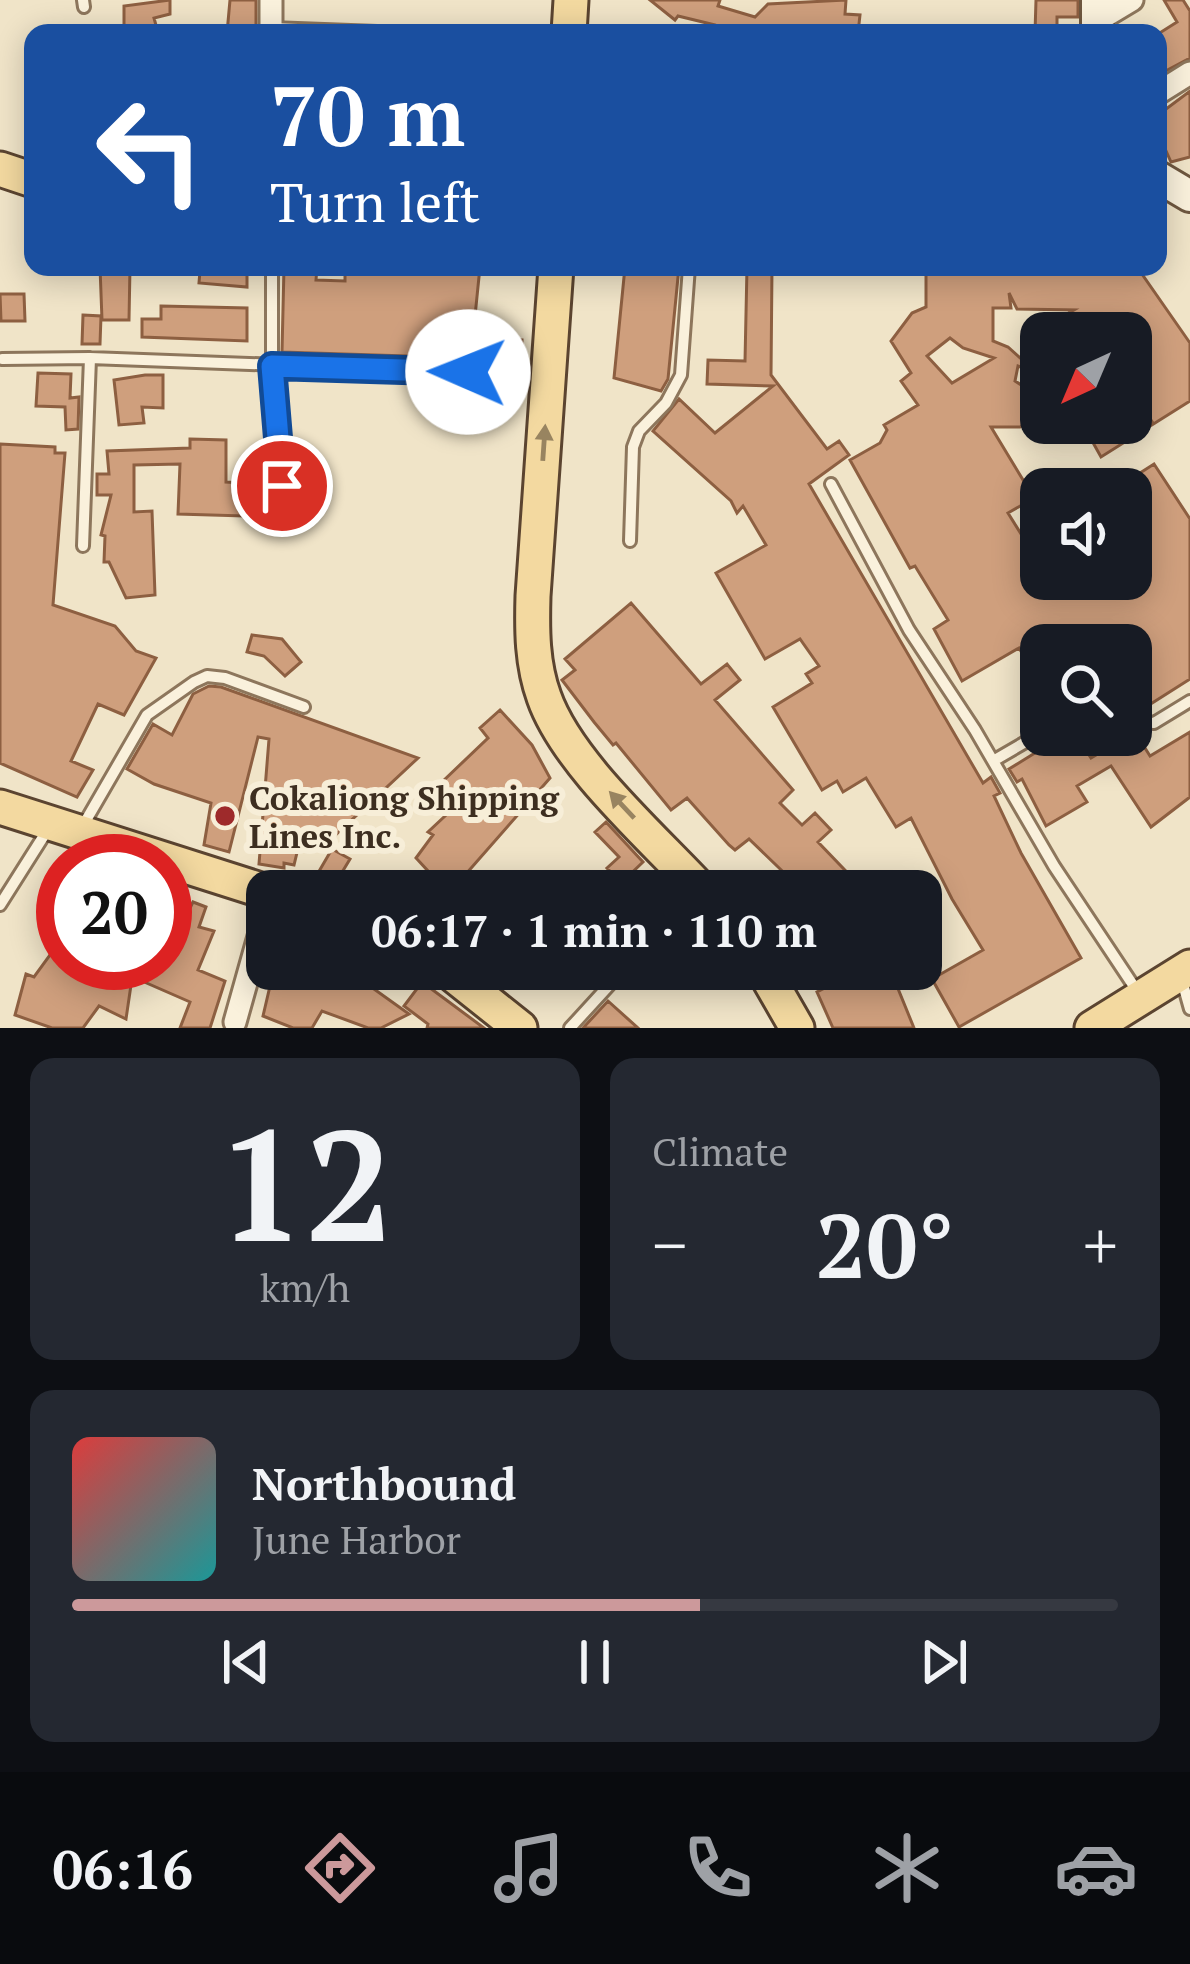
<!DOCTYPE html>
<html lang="en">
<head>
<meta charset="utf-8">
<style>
	body { margin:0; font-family:"PT Serif",serif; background:#242831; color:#f1f3f6; height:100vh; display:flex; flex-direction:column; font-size:45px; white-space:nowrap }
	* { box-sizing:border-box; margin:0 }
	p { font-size:39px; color:#9ea1a6 }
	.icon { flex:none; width:66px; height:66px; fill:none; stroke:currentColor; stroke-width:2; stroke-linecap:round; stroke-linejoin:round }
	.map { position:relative; height:1028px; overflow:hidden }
	.details { display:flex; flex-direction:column; gap:30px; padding:30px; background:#0d0f14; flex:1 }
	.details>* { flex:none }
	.hud { position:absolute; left:24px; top:24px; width:1143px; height:252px; border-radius:24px; box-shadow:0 6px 30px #0003; background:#1a4fa0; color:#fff; overflow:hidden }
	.needle { width:78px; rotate:224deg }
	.fabs { position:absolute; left:1020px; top:312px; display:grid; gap:24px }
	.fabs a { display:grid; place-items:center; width:132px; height:132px; border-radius:24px; background:#171b24; box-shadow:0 6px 30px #0003; font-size:60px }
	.speed { position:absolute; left:36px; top:834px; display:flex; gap:24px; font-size:60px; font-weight:700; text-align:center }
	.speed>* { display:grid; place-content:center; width:156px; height:156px; border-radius:50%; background:#171b24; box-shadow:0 6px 30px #0003; line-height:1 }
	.speed .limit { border:18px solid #d22; background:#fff; color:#111 }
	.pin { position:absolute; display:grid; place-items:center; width:102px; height:102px; color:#fff; margin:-51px; border:6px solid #fff; border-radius:50%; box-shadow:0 3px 12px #0007 }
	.me { position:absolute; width:132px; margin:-66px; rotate:271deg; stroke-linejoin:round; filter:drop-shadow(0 0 9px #0008) }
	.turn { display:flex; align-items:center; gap:42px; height:252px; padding:0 48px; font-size:54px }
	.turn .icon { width:156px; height:156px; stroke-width:2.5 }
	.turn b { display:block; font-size:84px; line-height:102px }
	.big { font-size:90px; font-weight:800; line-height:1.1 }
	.details .widget { flex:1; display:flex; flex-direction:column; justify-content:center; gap:18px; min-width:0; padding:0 42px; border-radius:24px; background:#242831 }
	.details .dial { align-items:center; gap:0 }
	.dial b { font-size:156px; line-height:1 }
	.song { display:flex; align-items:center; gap:36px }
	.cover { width:144px; height:144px; border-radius:18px; background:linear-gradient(135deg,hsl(0 70% 55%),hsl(180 70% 35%)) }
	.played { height:12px; border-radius:6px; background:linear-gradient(90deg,#cc999b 60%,#363941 60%) }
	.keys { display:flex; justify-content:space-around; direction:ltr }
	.heat { display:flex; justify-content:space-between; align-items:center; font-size:66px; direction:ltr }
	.details .tiles { flex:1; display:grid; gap:30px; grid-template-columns:1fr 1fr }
	.widget:last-child { grid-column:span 2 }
	.trip { position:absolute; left:246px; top:870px; width:696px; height:120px; border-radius:24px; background:#171b24; box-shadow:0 6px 30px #0003; font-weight:800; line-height:120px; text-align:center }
	.menu { display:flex; height:192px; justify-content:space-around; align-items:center; background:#090b0e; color:#9ea1a6 }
	.menu .icon { width:84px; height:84px }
	.menu .active { color:#cc999b }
	.menu b { font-size:54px; color:#f1f3f6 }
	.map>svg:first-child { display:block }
	.building { fill:#cf9f7d; stroke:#8d5f41; stroke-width:3; fill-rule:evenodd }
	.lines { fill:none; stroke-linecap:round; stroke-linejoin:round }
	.lane-casing { stroke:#8d765c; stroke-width:16 }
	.street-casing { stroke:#8d765c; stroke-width:27 }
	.secondary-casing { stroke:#6f573f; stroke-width:36 }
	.primary-casing { stroke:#5b4430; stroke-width:39 }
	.lane { stroke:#faf1dc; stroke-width:10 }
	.street { stroke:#faf1dc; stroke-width:21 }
	.secondary { stroke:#faf1dc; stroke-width:30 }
	.primary { stroke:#f3d9a0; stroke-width:33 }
	.oneway { fill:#988460 }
	.route-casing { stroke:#114b97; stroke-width:30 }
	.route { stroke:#1a73e8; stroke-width:21 }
	.poi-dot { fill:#9e2a2b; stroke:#f7eed8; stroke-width:4.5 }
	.labels { text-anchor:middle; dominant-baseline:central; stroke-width:12; stroke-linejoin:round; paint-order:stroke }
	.poi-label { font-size:33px; font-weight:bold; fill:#3d2e20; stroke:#f7eed8; text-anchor:start }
</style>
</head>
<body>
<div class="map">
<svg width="1190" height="1028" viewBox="0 0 1190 1028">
	<rect width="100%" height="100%" fill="#f0e4c8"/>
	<path class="building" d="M170 0V14L154 18 157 29 124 28V6Z
		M230 0H256V33H227Z
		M650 0H720L718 6 755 17 768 4 846 0 845 14 860 15 858 33H733L715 25 678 16 675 20Z
		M1036 0H1078V17H1057V33H1035Z
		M1164 0H1183L1190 11V58L1158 75V34L1177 22Z
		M1190 91V157L1171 162 1158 133V115Z
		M100 267H130L129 320H102Z
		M284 267H317L316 280 345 281V267H480L474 326 440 322 439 357 282 352Z
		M625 267H679L668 379 661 391 614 378Z
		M747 267H772L771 375 827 449 839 441 849 455 809 484 983 783 991 777 1000 793 994 796 1021 853 1081 958 959 1027 932 979 983 950 952 899 911 818 896 827 866 778 843 792 837 781 822 790 773 707 812 683 806 674 819 666 800 639 765 659 716 573 766 545 743 506 737 513 731 501 653 431 679 399 715 433 773 386 707 384 708 360 745 361Z
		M926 267H1137L1190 343V401L1101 457 1082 423H1153L1131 391V333H1033L1074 310 1017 309 1009 293 1011 308H993V341L1008 347 1037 373 1018 366 1015 381 1037 395 1039 406 1033 420 1020 427H991L1034 498 1008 513 1036 558 1041 555V579H1131V489H1115L1154 464 1190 519V679L1138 712 1131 704V645H1041V684L1019 648 962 681 934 629 948 620 915 566 910 568 850 460 880 443 887 430 884 425 918 405 901 381 911 373 891 341 912 313 926 307ZM950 338 963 348 994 358 952 383 927 356Z
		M200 271 247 272V287L199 283Z
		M0 294H24L25 321H1Z
		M161 306 247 308V341L142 337V319H161Z
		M83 315 101 316 100 344H82Z
		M470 338 522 340V358L470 357Z
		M38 373 71 374 70 398 79 397 78 429 66 430 65 407 36 406Z
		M145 375H163V408L142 407 144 423 119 425 114 380Z
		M190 439 226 440V482L245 483 244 516 178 514 180 464 134 465V512L152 511 155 595 126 598 109 562H104L105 536 101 535 111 495H97V474H109L107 451 190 448Z
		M0 444 55 447V453H65L53 605 115 626 136 651 156 658 124 715 98 704 71 761 93 770 77 797 0 763Z
		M631 603 701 684 727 664 740 680 715 700 793 790 780 803 802 825 815 813 831 830 818 842 865 891H803L749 839 735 850 729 845 687 798 671 810 616 743 613 745 594 722 562 680 575 670 565 659Z
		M252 635 282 639 301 662 285 676 264 656 247 652Z
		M209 686 221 687 418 758 329 841 302 832 294 865 284 863V868L259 864 269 739 258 737 229 852 204 845 211 803 154 784 127 769 153 724 172 735 193 694Z
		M500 710 532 745 550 778 451 891H405L428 871 416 858 433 835 428 832 460 802 441 783 488 738 480 728Z
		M1135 732 1150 756 1190 732V797L1151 827 1111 766 1077 786 1087 802 1046 826 1022 779 1017 782 1009 769 1064 735H1076L1091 758Z
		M606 822 643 862 621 883 607 868 619 857 595 832Z
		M332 849 350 859 335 884 318 873Z
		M165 897 190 908 193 902 206 907 199 927 214 931 198 970 225 981 210 1028H180L190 1002 126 974 130 963H165Z
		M63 937V963H94L131 985 126 1019 99 1006 83 1028H52L15 1015 26 974 34 977Z
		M274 969H346L409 1014 381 1028H368L322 1011 312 1028H293L263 1016Z
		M862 969H890L914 1028H833L817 992Z
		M422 982 449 1002 484 1028H427L428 1024 404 1006Z
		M608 1001 638 1028H583Z"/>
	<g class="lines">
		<defs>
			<path id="lane" d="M83 0 84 7
				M271 28 404 33
				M272 267V366L285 526
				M2 359 90 358 468 372
				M831 484 909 630 975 730 1054 866 1139 994
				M630 541 633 447 639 431 666 403 681 375 689 267
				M83 546 90 358
				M1131 721 1154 723 1190 701
				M993 761 1041 733
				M81 829 147 715 194 682 207 676 225 678 304 707
				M0 905 50 826
				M1181 977 1190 1009
				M570 1028 624 969"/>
			<path id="street" d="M1097 21 1132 0
				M271 33V0
				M1158 93 1190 73
				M235 1022 267 908"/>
			<path id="secondary" d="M1097 0V33
				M1158 177 1190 196"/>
			<path id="primary" d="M569 33 571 0
				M0 169 33 180
				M556 267 533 596C532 630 532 664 544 697 567 763 653 838 702 891
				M0 807 267 892
				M446 969 520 1028
				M763 969 797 1028
				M1092 1028 1190 967"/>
		</defs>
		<use href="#lane" class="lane-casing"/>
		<use href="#street" class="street-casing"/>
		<use href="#secondary" class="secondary-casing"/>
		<use href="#primary" class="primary-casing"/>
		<use href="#lane" class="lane"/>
		<use href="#street" class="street"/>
		<use href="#secondary" class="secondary"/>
		<use href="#primary" class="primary"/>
	</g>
	<defs><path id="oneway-solid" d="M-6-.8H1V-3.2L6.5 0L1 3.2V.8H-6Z" transform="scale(3)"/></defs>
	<g class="oneway">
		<use href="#oneway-solid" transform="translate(544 443) rotate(-86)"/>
		<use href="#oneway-solid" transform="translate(622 805) rotate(-133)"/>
	</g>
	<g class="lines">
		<defs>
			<path id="route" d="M282 486 272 366 468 372"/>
		</defs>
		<use href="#route" class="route-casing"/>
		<use href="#route" class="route"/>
	</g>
	<circle class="poi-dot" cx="225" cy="816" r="12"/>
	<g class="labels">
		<g class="poi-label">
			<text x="249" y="797">Cokaliong Shipping<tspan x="249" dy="38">Lines Inc.</tspan></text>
		</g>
	</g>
</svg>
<div class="fabs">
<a><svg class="needle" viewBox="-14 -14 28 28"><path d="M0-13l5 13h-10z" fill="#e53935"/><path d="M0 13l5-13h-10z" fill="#9ea1a6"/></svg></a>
<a><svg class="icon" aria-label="sound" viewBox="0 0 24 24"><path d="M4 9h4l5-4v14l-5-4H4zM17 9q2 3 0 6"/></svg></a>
<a><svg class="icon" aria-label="search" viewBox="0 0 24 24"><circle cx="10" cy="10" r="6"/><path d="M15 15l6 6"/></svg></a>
</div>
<div class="speed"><div class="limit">20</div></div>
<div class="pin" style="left:282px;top:486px;background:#d93025"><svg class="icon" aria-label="arrive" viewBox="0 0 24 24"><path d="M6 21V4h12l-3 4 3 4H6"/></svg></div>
<svg class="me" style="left:468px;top:372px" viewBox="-20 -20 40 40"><circle r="19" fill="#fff"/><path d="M0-13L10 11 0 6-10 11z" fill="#1a73e8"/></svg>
<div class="trip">06:17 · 1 min · 110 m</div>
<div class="hud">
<div class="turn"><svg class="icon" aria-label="left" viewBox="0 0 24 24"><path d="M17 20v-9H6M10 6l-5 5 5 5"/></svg><div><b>70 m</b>Turn left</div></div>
</div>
</div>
<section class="details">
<div class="tiles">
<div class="widget dial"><b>12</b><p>km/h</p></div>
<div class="widget"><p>Climate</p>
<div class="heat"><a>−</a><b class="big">20°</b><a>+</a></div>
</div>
<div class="widget">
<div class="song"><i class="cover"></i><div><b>Northbound</b><p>June Harbor</p></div></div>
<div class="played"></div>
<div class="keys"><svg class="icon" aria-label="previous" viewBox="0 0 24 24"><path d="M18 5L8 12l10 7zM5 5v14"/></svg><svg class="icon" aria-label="pause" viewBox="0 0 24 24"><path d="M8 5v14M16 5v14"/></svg><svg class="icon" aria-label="next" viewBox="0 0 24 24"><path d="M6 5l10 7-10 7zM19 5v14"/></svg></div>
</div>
</div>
</section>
<nav class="menu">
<b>06:16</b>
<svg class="icon active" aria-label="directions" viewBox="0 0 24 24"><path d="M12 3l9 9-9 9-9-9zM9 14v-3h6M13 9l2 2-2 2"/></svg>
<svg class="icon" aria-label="music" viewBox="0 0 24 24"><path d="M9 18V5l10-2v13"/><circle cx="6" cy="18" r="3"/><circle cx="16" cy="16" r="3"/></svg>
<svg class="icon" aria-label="phone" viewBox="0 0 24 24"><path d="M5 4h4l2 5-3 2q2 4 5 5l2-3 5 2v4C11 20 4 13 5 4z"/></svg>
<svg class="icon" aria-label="climate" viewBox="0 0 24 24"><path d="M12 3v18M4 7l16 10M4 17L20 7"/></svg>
<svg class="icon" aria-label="car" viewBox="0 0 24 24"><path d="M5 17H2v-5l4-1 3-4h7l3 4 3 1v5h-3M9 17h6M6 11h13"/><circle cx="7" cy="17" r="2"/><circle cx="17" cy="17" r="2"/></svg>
</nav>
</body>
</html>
